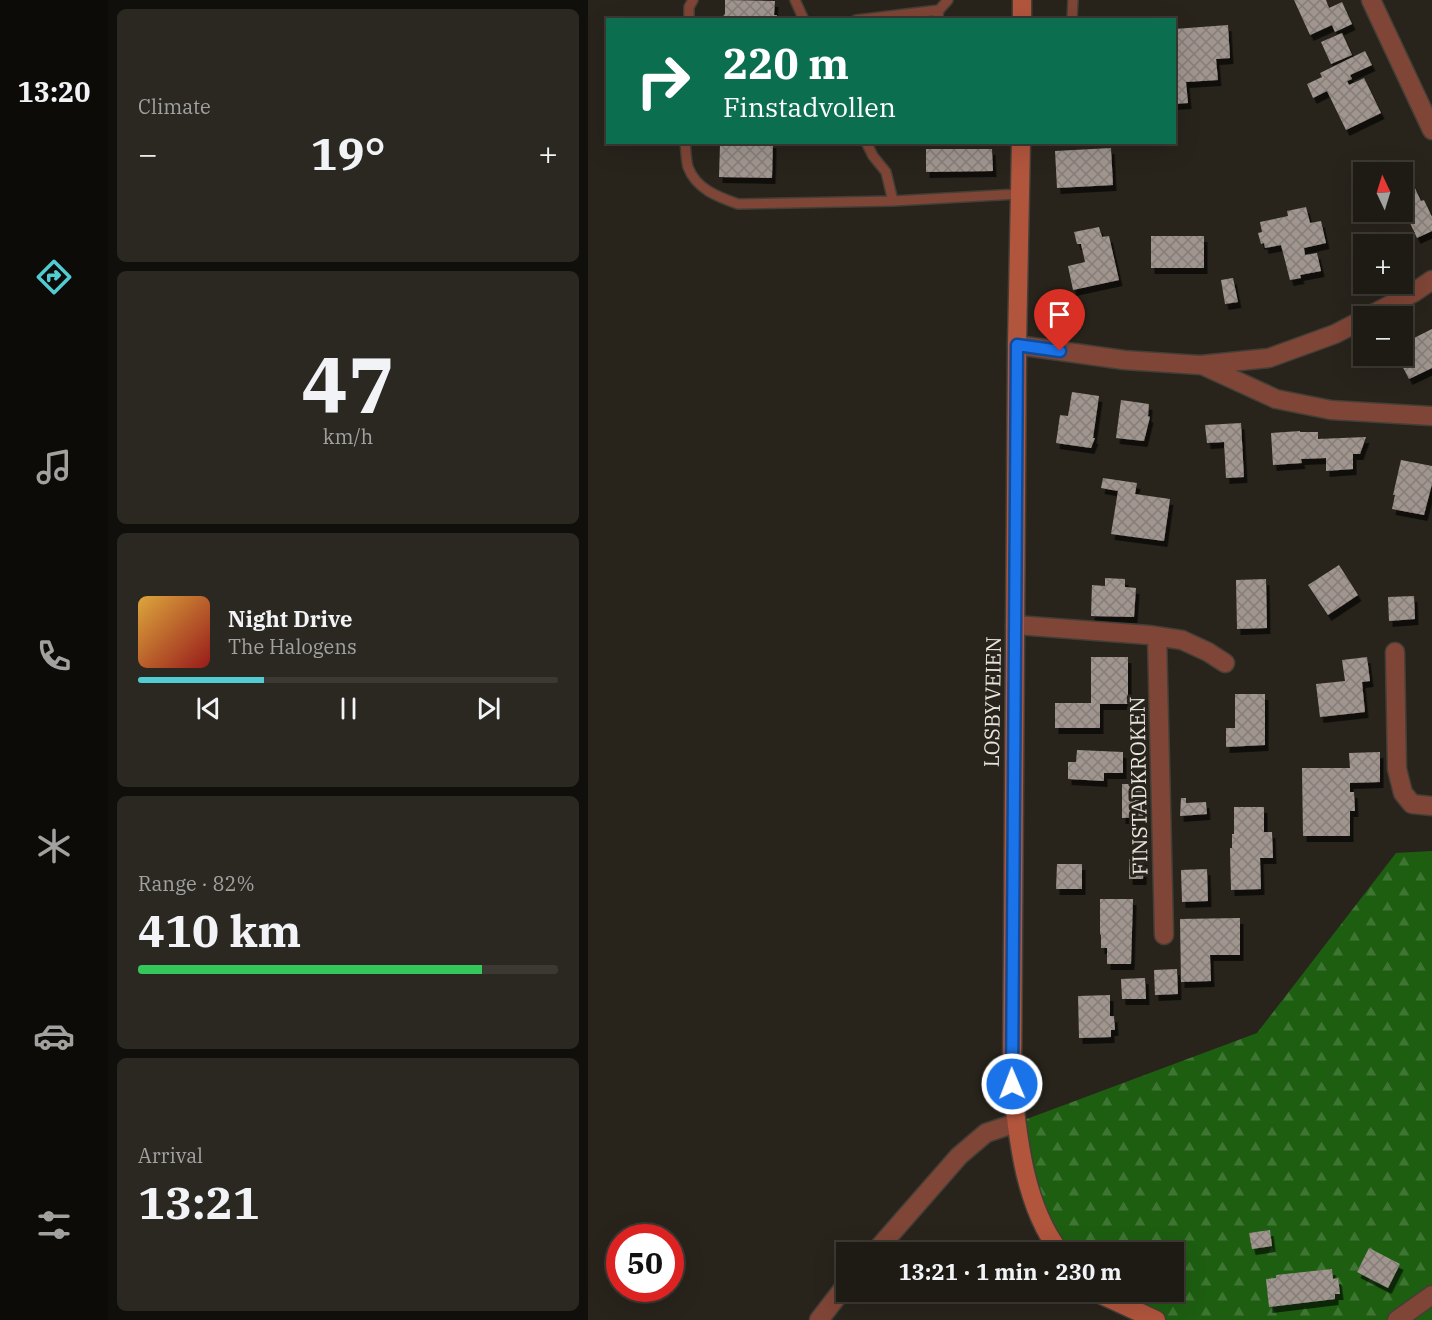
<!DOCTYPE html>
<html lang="en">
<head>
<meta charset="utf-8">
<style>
	body { margin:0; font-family:"IBM Plex Serif",serif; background:#2b2822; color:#f1f3f6; height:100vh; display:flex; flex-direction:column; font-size:22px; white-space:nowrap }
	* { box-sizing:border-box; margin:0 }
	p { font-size:20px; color:#a1a1a0 }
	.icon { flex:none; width:33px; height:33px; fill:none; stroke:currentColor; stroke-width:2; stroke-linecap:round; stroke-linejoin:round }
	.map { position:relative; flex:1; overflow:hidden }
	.drawer { display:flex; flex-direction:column; gap:9px; padding:9px; background:#100f0c; width:480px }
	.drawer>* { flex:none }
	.hud { position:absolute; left:18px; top:18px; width:570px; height:126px; border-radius:0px; box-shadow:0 6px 24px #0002,0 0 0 2px #3c3934; background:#0b6e4f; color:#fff; overflow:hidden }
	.needle { width:39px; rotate:356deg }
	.fabs { position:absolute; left:765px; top:162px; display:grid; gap:12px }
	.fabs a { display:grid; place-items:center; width:60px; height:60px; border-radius:0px; background:#1e1b15; box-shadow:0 6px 24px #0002,0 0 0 2px #3c3934; font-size:30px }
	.speed { position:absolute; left:18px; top:1224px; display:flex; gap:12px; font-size:30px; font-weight:700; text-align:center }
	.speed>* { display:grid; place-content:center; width:78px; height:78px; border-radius:50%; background:#1e1b15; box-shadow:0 6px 24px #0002,0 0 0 2px #3c3934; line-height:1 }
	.speed .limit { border:9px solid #d22; background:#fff; color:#111 }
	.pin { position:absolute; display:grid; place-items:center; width:51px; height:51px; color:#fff; margin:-62px -26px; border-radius:50% 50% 50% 0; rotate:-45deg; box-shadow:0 0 6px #0007 }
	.pin .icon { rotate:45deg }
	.me { position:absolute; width:66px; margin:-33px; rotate:359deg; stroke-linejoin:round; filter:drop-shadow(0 0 4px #0008) }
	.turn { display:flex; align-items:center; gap:21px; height:126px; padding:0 18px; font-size:27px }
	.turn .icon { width:78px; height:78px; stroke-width:2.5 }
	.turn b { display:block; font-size:42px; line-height:51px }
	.big { font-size:45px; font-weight:700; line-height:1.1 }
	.drawer .card { flex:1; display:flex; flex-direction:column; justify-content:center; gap:9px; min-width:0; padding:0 21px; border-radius:9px; background:#2b2822 }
	.drawer .dial { align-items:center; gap:0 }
	.dial b { font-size:78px; line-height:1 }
	.song { display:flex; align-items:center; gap:18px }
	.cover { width:72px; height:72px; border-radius:9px; background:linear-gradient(135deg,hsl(40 70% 55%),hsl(0 70% 35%)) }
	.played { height:6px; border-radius:3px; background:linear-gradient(90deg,#51ccd3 30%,#3c3934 30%) }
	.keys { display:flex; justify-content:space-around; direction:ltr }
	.heat { display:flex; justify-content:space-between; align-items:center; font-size:33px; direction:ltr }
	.charge { height:9px; border-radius:4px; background:linear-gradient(90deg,#34c759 82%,#3c3934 0) }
	.trip { position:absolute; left:248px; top:1242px; width:348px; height:60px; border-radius:0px; background:#1e1b15; box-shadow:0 6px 24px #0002,0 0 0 2px #3c3934; font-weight:700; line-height:60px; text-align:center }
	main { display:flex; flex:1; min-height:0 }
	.dock { display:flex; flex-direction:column; width:108px; justify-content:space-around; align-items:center; background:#0c0b08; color:#a1a1a0 }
	.dock .icon { width:42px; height:42px }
	.dock .active { color:#51ccd3 }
	.dock b { font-size:27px; color:#f1f3f6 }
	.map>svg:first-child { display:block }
	.forest { fill:url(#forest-firs) }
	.building { fill:url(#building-cross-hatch); filter:url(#shadow) }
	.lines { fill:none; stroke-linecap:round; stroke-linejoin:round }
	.lane-casing { stroke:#433f37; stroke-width:12 }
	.street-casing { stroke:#433f37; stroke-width:21 }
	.secondary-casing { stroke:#433f37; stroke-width:21 }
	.lane { stroke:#7f4536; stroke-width:9 }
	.street { stroke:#7f4536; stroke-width:18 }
	.secondary { stroke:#b2553d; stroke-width:18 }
	.route-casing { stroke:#114b97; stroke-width:15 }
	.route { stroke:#1a73e8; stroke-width:10 }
	.labels { text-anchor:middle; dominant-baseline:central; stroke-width:6; stroke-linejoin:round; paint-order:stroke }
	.street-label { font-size:21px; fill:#e8e5e0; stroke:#28241c }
</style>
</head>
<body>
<main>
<nav class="dock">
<b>13:20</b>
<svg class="icon active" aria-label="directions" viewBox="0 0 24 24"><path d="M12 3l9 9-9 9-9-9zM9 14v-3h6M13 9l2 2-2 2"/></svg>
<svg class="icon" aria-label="music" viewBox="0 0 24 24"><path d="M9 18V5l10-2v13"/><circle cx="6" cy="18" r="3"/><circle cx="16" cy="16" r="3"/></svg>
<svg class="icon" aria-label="phone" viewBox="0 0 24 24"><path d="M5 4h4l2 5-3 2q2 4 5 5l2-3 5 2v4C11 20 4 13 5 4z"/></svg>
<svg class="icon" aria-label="climate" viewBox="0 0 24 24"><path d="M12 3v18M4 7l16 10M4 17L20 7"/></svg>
<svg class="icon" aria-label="car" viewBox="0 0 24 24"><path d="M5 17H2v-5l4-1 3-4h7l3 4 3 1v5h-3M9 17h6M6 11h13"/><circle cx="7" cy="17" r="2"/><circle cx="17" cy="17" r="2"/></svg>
<svg class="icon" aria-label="filters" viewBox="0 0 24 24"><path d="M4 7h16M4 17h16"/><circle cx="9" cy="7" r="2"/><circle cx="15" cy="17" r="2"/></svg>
</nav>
<section class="drawer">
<div class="card"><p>Climate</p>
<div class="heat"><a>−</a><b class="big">19°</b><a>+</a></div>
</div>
<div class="card dial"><b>47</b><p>km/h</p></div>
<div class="card">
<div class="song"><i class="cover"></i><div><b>Night Drive</b><p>The Halogens</p></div></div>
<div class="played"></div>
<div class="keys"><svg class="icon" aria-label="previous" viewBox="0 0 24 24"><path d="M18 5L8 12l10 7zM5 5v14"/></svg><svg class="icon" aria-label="pause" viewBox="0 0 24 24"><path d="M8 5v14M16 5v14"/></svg><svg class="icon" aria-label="next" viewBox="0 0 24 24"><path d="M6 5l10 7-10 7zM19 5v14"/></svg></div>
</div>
<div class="card"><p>Range · 82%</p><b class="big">410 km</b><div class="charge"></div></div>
<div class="card"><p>Arrival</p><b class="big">13:21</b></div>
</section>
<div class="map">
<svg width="844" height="1320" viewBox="0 0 844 1320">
	<defs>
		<pattern id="forest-firs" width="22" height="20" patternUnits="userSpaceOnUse" patternTransform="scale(1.5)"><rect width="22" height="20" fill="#1d5e11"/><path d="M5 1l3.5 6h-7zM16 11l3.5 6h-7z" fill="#3e7533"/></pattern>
		<pattern id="building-cross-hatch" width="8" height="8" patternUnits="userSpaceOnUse" patternTransform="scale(1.5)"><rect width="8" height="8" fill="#a0958f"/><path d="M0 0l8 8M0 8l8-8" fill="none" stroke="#857d78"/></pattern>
		<filter id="shadow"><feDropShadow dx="3.5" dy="6" stdDeviation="0" flood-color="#0009"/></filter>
	</defs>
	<rect width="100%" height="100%" fill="#28241c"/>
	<path class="forest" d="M844 851V1320H559L505 1298 501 1292H585V1252H473L457 1230 428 1123 669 1033 808 853Z"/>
	<path class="building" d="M137 0 187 1 186 15H189V20H128V16H135L137 14Z
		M706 0H738L741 8 754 2 764 24 747 32 744 25 722 35Z
		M640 25 642 58 628 59 630 80 598 82 600 103 586 104V29Z
		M754 33 764 55 743 64 733 42Z
		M777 51 784 65 762 75 764 79 759 81 761 85 776 78 793 113 758 130 739 91 725 98 719 84 734 77 732 73Z
		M127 142H185L184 178 131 177 132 145Z
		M523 148 525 185 469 188 467 151Z
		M338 149H404L405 171 338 172Z
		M815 163 833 201 836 200 844 217V231L829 238 817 212 809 216 807 212H814V172H794Z
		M718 207 722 223 733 221 738 243 716 248 717 255 729 253 733 271 712 275 713 278 702 280 693 245 677 248 676 243 673 244 670 233 674 232 672 222 700 216 699 211Z
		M511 227 514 237 521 236 531 280 485 290 480 266 497 262 493 244H489L486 232Z
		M563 236H616V268H563Z
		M645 278 650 302 637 304 633 280Z
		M844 329V368L821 379 809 356H814V344Z
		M484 392 511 396 505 438H507L503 448 468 443 472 415 480 416Z
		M533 400 561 404 560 416 562 417 556 441 528 438Z
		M653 423 656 477 638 478 636 442 619 443 617 425Z
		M712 431V432H730V439L778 437 772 454H765V469L738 471V458L713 459 714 463 685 465 683 433Z
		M813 460 844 466V484L836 515 804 509 807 495H805Z
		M515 478 549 483 547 494 582 499 576 541 523 534 530 491 513 488Z
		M751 565 770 595 740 615 720 585Z
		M517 578 537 579V587L548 588 546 617 503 616 504 585 517 586Z
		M678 579 679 628 649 629 648 580Z
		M826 596 827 619 801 621 800 597Z
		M503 657H540V704H512V728H467V703H503Z
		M779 657 782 681 774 682 777 712 732 717 728 684 757 681 754 660Z
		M647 694H677V745L638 747V728H647Z
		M489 750 535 752V773H516V781L480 779V762H488Z
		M792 752V782L762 783V792H766L767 811H762V836H715L714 768H762L761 753Z
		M534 784H555L556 817 534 818Z
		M593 798H598V803L618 802 619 814 592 816Z
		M646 807H676V832H684L685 858H672L673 889 643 890 642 848H644V834H646Z
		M541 859H556L555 879H541Z
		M469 864H494V889H468Z
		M619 869 620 901 594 902 593 870Z
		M512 899H545L543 964H519V948H513V935L512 934Z
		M652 918V955H622L623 981 593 982 592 919Z
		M589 969 590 994 567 995 566 970Z
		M557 978 558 999H534L533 979Z
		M522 995V1016H526L527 1030H523V1037L491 1038 490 996Z
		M682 1230 684 1246 664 1249 661 1233Z
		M781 1248 812 1264 800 1288 769 1272Z
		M744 1269 745 1279 750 1278 752 1294H747V1299L681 1307 678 1279 688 1278V1275Z"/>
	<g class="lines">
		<defs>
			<path id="lane" d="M207 0 216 20
				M101 20V7L105 0
				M268 20 351 10
				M349 20 351 10 360 0
				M484 20 485 0
				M97 142C98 150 98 160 100 167 108 189 130 197 150 204L305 201 432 194
				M278 142 285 156 298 172 305 201"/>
			<path id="street" d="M783 0 844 130
				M781 316 825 293 844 280
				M429 345 536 360 612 365 681 358 747 334 776 319
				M614 365 688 399 743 410 844 416
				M427 625 561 635 594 640 620 652 637 663
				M569 636 576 935
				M807 652 809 769 815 793 824 804 844 806
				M287 1252 371 1156 398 1133 428 1123
				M231 1320 258 1285
				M809 1320 844 1295"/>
			<path id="secondary" d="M434 0V20
				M433 142 429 345 424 1084C430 1140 437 1207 472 1252
				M511 1292 516 1296 568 1320"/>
		</defs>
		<use href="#lane" class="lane-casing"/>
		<use href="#street" class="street-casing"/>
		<use href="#secondary" class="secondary-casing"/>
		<use href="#lane" class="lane"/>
		<use href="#street" class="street"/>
		<use href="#secondary" class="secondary"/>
	</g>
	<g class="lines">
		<defs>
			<path id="route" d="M424 1084 429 345 472 351"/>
		</defs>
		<use href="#route" class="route-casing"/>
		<use href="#route" class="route"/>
	</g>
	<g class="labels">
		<g class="street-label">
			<text transform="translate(404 702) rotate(-89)">LOSBYVEIEN</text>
			<text transform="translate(550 786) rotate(-91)">FINSTADKROKEN</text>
		</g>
	</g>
</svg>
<div class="fabs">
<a><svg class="needle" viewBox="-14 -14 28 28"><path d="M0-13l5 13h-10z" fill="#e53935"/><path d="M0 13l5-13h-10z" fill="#a1a1a0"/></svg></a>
<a>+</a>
<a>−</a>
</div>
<div class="speed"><div class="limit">50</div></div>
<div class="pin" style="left:472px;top:351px;background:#d93025"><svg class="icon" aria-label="arrive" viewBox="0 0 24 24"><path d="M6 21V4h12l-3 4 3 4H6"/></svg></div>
<svg class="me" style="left:424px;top:1084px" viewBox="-20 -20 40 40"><circle r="17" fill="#1a73e8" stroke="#fff" stroke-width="3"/><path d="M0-11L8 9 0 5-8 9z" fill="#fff"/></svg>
<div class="trip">13:21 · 1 min · 230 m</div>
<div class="hud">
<div class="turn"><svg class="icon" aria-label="right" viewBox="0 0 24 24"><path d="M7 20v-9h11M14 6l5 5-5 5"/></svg><div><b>220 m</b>Finstadvollen</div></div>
</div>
</div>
</main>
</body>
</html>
